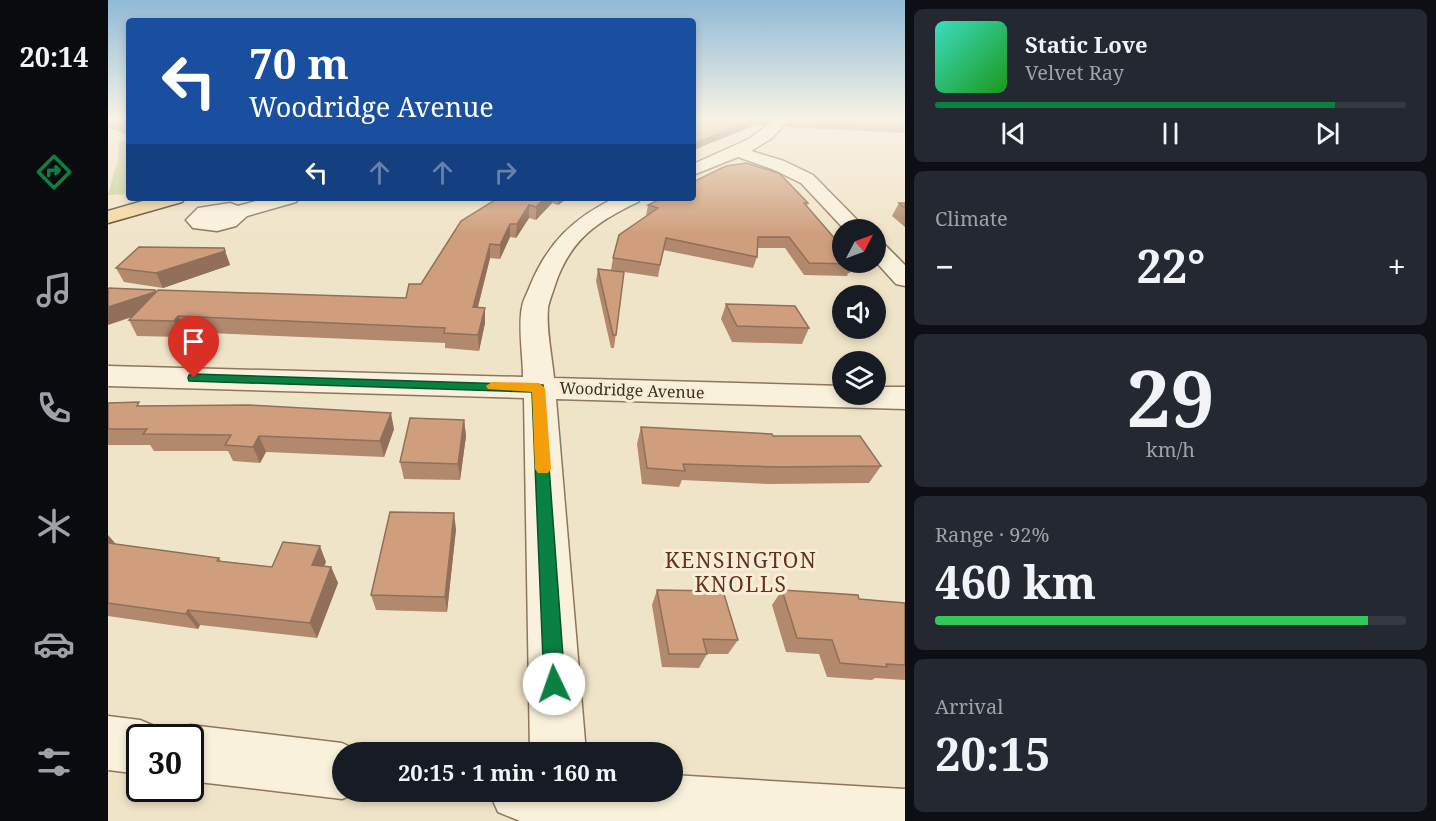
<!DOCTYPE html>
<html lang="en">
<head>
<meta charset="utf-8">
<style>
	body { margin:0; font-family:"Noto Serif",serif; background:#242831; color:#f1f3f6; height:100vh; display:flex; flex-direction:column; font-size:22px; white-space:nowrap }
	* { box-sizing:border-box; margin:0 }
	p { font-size:20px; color:#9ea1a6 }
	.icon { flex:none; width:33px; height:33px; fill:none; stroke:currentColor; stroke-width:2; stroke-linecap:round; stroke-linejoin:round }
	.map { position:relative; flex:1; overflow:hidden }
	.panel { display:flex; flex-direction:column; gap:9px; padding:9px; background:#0d0f14; width:531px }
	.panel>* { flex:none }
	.top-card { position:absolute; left:18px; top:18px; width:570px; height:183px; border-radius:6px; box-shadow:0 3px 9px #0003; background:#1a4fa0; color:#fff; overflow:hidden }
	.needle { width:39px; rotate:49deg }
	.fabs { position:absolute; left:724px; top:219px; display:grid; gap:12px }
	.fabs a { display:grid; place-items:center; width:54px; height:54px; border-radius:50%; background:#171b24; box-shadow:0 3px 9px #0003; font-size:30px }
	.speed { position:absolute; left:18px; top:724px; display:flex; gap:12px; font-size:30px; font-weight:700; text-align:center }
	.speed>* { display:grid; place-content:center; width:78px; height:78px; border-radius:50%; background:#171b24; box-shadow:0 3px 9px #0003; line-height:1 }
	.speed .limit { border:3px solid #111; border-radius:9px; background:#fff; color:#111 }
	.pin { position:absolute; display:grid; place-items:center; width:51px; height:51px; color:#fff; margin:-62px -26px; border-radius:50% 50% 50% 0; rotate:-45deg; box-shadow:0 0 6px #0007 }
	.pin .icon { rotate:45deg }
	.me { position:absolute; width:66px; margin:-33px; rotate:357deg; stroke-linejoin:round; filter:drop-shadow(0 0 4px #0008) }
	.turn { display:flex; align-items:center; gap:21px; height:126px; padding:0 24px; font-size:27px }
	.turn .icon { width:78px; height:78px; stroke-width:2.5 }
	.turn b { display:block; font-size:42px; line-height:51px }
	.lanes { display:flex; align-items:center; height:57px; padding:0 24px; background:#0003; justify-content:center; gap:30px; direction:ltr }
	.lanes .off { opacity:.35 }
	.big { font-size:45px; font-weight:700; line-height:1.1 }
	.panel .card { flex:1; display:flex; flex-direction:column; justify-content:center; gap:9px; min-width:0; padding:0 21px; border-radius:9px; background:#242831 }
	.panel .dial { align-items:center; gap:0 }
	.dial b { font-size:78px; line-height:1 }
	.song { display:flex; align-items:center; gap:18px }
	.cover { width:72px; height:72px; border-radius:9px; background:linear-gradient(135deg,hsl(170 70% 55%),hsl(120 70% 35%)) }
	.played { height:6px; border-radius:3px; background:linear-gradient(90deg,#0b8043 85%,#363941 85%) }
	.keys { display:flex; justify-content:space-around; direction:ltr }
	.heat { display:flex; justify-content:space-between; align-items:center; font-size:33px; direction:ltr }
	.charge { height:9px; border-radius:4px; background:linear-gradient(90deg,#34c759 92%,#363941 0) }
	.trip { position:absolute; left:224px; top:742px; width:351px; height:60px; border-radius:30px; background:#171b24; box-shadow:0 3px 9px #0003; font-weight:700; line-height:60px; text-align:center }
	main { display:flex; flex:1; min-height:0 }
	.tab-bar { display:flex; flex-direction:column; width:108px; justify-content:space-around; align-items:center; background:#090b0e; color:#9ea1a6 }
	.tab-bar .icon { width:42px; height:42px }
	.tab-bar .active { color:#0b8043 }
	.tab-bar b { font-size:27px; color:#f1f3f6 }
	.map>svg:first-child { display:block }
	.green { fill:#c9cf9b }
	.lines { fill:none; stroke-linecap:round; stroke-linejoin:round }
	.street-casing { stroke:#8d765c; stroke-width:3 }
	.primary-casing { stroke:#5b4430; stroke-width:3 }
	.street { fill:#faf1dc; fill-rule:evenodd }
	.primary { fill:#f3d9a0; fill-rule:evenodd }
	.wall { fill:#b2896c }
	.shaded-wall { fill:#916f58 }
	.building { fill:#cf9f7d; stroke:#916f58; stroke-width:1.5 }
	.route { fill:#0b8043; stroke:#07532c; stroke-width:1.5 }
	.slow { fill:#f59e0b }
	.labels { text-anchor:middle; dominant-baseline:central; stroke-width:6; stroke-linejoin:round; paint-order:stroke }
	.street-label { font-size:16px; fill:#3d2e20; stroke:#f7eed8 }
	.near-neighbourhood-label { font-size:21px; letter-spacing:1.5px; fill:#6b2e1e; stroke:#f7eed8 }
</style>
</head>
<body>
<main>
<nav class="tab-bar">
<b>20:14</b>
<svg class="icon active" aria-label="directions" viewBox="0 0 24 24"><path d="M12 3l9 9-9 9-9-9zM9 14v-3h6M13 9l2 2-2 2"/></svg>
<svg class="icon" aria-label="music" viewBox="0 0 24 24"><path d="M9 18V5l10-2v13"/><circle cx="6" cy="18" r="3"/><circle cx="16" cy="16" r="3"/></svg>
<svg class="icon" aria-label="phone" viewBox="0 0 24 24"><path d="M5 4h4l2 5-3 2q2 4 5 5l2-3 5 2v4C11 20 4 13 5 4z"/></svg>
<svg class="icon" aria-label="climate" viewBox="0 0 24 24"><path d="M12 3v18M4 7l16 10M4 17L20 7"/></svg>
<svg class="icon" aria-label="car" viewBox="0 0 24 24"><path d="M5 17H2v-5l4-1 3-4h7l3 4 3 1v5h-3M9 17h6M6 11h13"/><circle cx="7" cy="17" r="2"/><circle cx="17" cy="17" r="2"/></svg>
<svg class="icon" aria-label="filters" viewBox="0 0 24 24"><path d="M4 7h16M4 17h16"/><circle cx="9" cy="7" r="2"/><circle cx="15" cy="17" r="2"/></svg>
</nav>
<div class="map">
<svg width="797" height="821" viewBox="0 0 797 821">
	<rect width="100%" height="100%" fill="#f0e4c8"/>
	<path class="green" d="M21 141V194L0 195 10 159V142Z"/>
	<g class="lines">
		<defs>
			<path id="street" d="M667 119H682L664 138 643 151 676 161 705 175 759 230H737L693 183 664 169 630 157 585 175V164L641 139Z
				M159 198H191L188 202 139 216 128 226 109 231 85 228 78 220 90 208 122 203 130 206Z
				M507 198H533L530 202C488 222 462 240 447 285 445 292 441 301 440 308 438 330 444 356 446 378L735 386V394H768V387H797V409L448 399 478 753H422L416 398 0 386V366L415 377C415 356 410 327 414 307 415 300 420 292 422 286 439 244 466 217 507 198Z
				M768 242 776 244 797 265V286L788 284 768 262Z
				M0 716 32 720 51 728 56 738H32V774L0 770Z
				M82 725 234 743 255 753H234V792H251L234 799 82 781V738H61L63 734Z
				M564 775 797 789V821H412L390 812 381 792H564Z"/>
			<path id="primary" d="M45 198H77L74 202 0 223V211Z"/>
		</defs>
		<use href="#street" class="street-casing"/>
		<use href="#primary" class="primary-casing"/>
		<use href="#street" class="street"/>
		<use href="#primary" class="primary"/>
	</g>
	<path class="wall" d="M0 119H21V135L0 128Z
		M585 119H664L655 125 645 126 585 150Z
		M797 120V133L677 127 679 121Z
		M390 198H460L450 205 444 203 428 220 421 218 408 238 402 237 392 259 382 258 370 307 377 323 371 351 337 348V343L78 332 74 337 29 336 21 320 47 290 48 292 298 298 313 284Z
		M700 203 699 206 735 262H747L742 273H740L739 276 696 275 677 248H649V257L645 268 555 250 550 277 503 270 505 258 538 216 540 205Z
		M791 203H797V227L784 216Z
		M116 248 122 265 55 288 16 282 8 268Z
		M490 269 516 272 506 348H503L488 281Z
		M618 304 701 328 694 344 624 342 613 319Z
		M0 403 286 429 276 457 158 452 152 463 125 461 120 451H46L42 445H0Z
		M356 420 358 436 352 480 296 479 292 462Z
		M533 427 665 436 773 466 761 483 662 484 574 480 571 487 534 484 529 444Z
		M348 529 339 612 268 610 263 595Z
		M0 535 8 544 111 558 113 561 164 567 218 562 216 566 223 567 230 583 209 638 92 625 90 629 0 616Z
		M549 590 630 640 620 654H599L591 668 554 667 544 605Z
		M674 590 751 599 797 603V680L767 678 764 680 719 677 711 654 678 652 664 605Z"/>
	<path class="shaded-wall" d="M17 119H21V129L17 120Z
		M647 119 645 126 585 150V144Z
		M657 119H664L655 125Z
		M437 198H445L444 203 428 220V207Z
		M451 198H460L450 205Z
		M421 205V218L408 238 409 224Z
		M402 224V237L392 259V245Z
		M382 244V258L366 322 365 307Z
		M116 248 122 265 55 288 48 273Z
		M47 290 54 307 0 325V307Z
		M377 308V323L371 351 370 335Z
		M70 316 78 332 74 337 66 321Z
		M283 413 286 429 276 457 272 441Z
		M356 420 358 436 352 480 350 464Z
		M151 436 158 452 152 463 145 447Z
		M346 513 348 529 339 612 337 597Z
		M0 535 8 545 0 556Z
		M212 546 218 562 210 580 204 565Z
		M223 567 230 583 209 638 202 623Z
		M80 610 92 625 90 629 78 614Z"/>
	<path class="building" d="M585 119H650H647L585 144Z
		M680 119H796L797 126 679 121Z
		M638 163 671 173 700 203H696L735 248V262H743L744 264 701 263 681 237H650L649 257 558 238 552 265 505 258 511 235 550 208 540 205 554 198H585V182L618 166Z
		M390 198H437L428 207 421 205 409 224H402L392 245 382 244 365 307 377 308 370 335 336 333 337 328 70 316 66 321 21 320 50 290 298 298 301 284H313L353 221Z
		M791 203H797V208Z
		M31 247 116 248 117 251 48 273 8 268Z
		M490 269 516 272 508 335H505Z
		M0 288 47 290V292L0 307Z
		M618 304 687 306 701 328 629 326Z
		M31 402 29 406 141 405 283 413 272 441 151 436 145 447 117 445 123 435 35 434 39 429H0V403Z
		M302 418 356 420 350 464 292 462Z
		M533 427 664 434 665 436H752L773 466 670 467 575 464 577 471 539 468Z
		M282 512 346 513 337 597 263 595Z
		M175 542 212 546 204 565 223 567 202 623 80 610 78 614 0 603V543L111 558 109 561 164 567Z
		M549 590 615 591 630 640 595 639 599 654H561Z
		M674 590 750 595 751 599 797 603V665L778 664 779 667 732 663 724 640 689 638Z"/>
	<linearGradient id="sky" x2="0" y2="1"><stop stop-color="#8fbad6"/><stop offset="0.51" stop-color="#f8f3e6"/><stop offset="1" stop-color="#f8f3e6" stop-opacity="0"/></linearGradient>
	<rect width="797" height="234" fill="url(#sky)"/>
	<path class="route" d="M86 374 435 385 457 684 454 692 446 695 439 692 436 684 424 392 81 381 80 378 81 375Z"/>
	<path class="slow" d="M384 382 431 383 437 388 443 469 440 473H430L427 469 424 392 380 389 378 386Z"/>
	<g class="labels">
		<g class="street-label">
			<text transform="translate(524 390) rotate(2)">Woodridge Avenue</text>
		</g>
		<g class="near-neighbourhood-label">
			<text x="633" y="560">KENSINGTON<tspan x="633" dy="24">KNOLLS</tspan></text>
		</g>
	</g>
</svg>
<div class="fabs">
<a><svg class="needle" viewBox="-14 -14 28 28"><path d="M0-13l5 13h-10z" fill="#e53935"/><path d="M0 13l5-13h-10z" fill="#9ea1a6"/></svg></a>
<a><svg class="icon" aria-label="sound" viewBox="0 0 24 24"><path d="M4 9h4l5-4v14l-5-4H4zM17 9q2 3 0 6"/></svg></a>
<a><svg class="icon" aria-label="layers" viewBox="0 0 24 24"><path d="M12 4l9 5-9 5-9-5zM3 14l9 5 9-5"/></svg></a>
</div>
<div class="speed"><div class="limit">30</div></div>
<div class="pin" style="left:86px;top:378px;background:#d93025"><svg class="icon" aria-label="arrive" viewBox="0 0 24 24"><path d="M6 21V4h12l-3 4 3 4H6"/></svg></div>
<svg class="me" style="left:446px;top:684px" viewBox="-20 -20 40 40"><circle r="19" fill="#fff"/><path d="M0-13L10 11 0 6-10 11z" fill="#0b8043"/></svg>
<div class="trip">20:15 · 1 min · 160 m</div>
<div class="top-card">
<div class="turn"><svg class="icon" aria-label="left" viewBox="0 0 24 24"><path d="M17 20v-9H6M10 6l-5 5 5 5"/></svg><div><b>70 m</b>Woodridge Avenue</div></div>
<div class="lanes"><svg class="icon" aria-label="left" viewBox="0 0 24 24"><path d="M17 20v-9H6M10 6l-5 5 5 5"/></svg><svg class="icon off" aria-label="ahead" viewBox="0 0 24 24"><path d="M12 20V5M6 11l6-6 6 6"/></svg><svg class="icon off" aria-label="ahead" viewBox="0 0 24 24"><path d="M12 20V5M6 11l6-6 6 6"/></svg><svg class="icon off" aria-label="right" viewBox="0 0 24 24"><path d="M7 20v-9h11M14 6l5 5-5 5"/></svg></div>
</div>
</div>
<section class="panel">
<div class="card">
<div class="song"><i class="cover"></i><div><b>Static Love</b><p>Velvet Ray</p></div></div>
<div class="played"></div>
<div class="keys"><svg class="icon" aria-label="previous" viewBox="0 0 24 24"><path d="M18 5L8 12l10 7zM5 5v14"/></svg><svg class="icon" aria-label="pause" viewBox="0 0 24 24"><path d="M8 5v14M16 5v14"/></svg><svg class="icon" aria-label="next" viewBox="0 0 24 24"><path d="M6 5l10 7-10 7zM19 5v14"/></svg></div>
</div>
<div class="card"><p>Climate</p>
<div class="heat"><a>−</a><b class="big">22°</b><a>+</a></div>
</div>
<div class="card dial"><b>29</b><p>km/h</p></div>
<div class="card"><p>Range · 92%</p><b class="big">460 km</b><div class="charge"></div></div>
<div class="card"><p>Arrival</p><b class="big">20:15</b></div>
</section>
</main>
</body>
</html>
